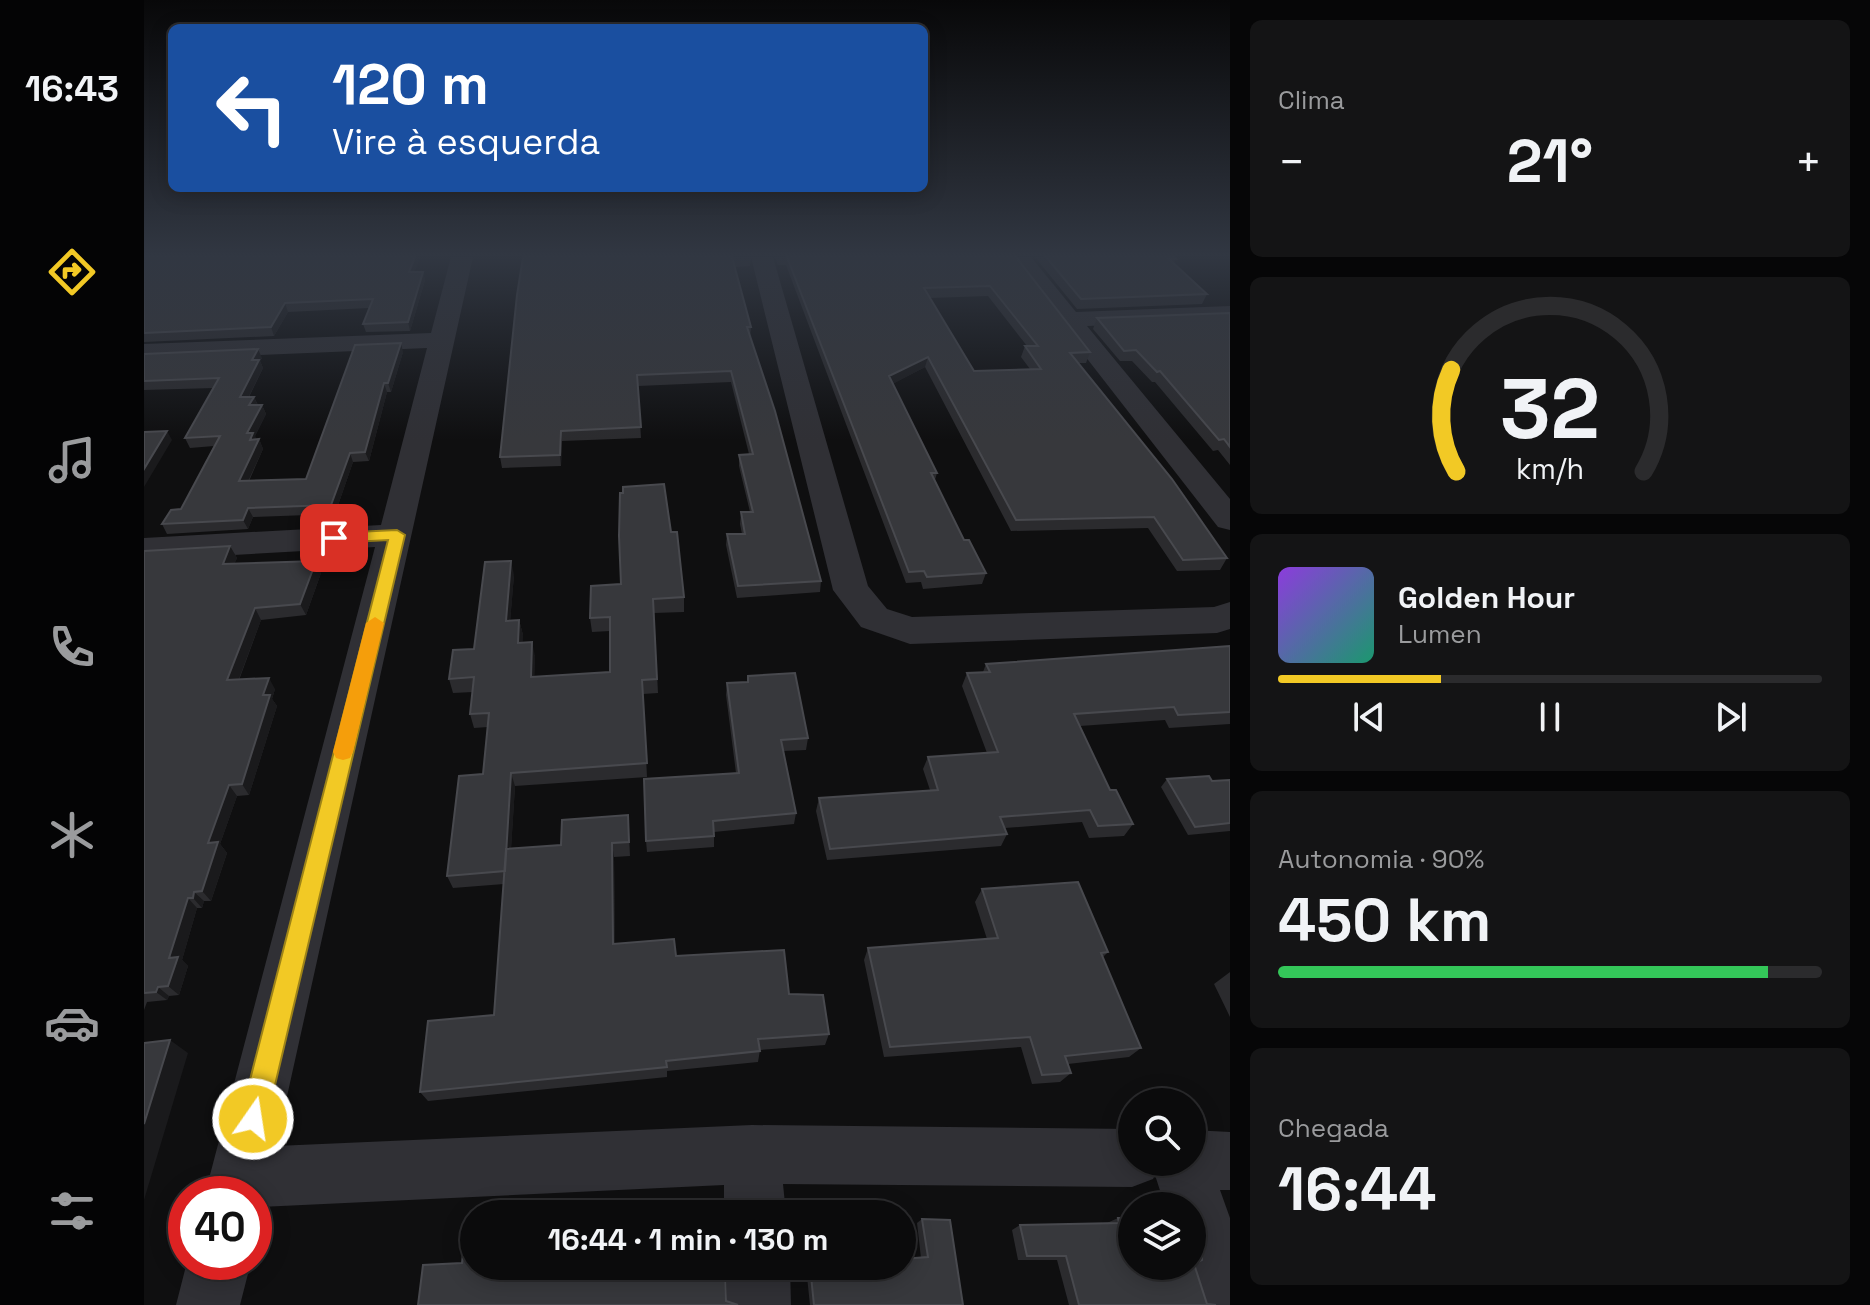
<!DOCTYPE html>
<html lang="pt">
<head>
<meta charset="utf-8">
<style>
	body { margin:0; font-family:"Space Grotesk",sans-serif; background:#141415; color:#f1f3f6; height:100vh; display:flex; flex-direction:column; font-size:30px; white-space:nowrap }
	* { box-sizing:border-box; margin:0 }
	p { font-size:26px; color:#9a9b9d }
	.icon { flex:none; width:44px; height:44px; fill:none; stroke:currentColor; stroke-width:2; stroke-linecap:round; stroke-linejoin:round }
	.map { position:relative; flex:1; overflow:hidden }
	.details { display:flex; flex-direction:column; gap:20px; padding:20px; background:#060607; width:640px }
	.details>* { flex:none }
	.guide { position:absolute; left:24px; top:24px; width:760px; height:168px; border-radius:12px; box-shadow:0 4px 20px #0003,0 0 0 2px #2b2b2d; background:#1a4fa0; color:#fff; overflow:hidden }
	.tools { position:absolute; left:974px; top:1088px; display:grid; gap:16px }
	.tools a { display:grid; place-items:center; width:88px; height:88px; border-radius:50%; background:#0b0b0c; box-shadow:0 4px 20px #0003,0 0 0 2px #2b2b2d; font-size:40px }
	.speed { position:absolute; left:24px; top:1176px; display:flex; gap:16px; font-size:40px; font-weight:700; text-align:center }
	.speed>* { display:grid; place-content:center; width:104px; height:104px; border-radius:50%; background:#0b0b0c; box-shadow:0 4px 20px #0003,0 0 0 2px #2b2b2d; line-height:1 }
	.speed .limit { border:12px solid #d22; background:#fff; color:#111 }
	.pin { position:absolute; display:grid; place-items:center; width:68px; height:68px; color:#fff; margin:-34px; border-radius:16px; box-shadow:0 4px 12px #0006 }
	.me { position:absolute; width:88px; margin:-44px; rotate:13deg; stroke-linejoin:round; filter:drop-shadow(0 0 6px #0008) }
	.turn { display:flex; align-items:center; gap:28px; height:168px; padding:0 32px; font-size:36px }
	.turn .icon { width:104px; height:104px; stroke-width:2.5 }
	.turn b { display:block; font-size:56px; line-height:68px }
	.big { font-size:60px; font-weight:800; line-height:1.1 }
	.details .widget { flex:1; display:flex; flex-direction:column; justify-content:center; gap:12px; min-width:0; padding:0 28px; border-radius:12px; background:#141415 }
	.details .dial { align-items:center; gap:0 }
	.dial svg { height:208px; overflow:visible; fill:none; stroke:#2b2b2d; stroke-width:7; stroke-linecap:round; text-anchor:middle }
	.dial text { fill:#f1f3f6; stroke:none }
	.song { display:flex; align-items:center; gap:24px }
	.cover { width:96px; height:96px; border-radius:12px; background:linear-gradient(135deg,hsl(270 70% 55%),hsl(160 70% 35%)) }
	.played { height:8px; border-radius:4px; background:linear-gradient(90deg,#f2c925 30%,#2b2b2d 30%) }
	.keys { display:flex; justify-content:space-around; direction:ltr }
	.heat { display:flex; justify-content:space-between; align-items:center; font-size:44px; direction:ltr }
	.charge { height:12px; border-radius:6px; background:linear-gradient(90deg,#34c759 90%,#2b2b2d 0) }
	.trip { position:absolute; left:316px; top:1200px; width:456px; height:80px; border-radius:40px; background:#0b0b0c; box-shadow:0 4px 20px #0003,0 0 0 2px #2b2b2d; font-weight:800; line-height:80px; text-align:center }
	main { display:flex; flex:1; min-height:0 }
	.dock { display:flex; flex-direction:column; width:144px; justify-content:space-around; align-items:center; background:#040405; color:#9a9b9d }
	.dock .icon { width:56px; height:56px }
	.dock .current { color:#f2c925 }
	.dock b { font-size:36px; color:#f1f3f6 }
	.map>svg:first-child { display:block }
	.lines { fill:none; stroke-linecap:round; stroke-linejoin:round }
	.minor { fill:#303035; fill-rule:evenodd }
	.wall { fill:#2b2b2e; fill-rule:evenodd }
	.shaded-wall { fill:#1a1a1c }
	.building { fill:#37383c; stroke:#48494e; stroke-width:2; fill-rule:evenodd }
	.route { fill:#f2c925; stroke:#9d8318; stroke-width:2 }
	.slow { fill:#f59e0b }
</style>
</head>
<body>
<main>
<nav class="dock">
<b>16:43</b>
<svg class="icon current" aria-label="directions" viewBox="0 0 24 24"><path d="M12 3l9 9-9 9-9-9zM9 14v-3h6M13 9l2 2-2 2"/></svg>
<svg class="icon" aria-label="music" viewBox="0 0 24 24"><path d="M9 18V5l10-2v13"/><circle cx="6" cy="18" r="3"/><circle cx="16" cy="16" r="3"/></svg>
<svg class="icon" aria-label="phone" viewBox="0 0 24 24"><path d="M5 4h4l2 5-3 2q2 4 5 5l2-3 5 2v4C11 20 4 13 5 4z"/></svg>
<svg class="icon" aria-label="climate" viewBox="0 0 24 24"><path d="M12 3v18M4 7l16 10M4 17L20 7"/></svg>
<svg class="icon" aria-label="car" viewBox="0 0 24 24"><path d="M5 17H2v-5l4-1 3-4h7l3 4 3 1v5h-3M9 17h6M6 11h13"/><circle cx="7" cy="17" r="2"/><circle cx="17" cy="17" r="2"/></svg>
<svg class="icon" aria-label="filters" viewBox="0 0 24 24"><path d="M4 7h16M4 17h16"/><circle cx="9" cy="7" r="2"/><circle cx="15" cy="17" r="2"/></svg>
</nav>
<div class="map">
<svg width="1086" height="1305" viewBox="0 0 1086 1305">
	<rect width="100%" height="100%" fill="#0f0f10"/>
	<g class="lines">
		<path class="minor" d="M307 257H329L132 1146 608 1125 988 1129V1162H1048V1130L1086 1132V1190H1076L1086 1218V1305H1053L1040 1266H1048V1206H1021L1011 1175 1009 1179 988 1187 639 1184 642 1214H580V1185L116 1207 110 1216V1194H61L231 547 0 560V538L237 525 283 348 0 360V344L287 333Z
			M607 257H629L724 586 743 609 768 617 1070 607 1086 602V629L1073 633 766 644 717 627 689 590Z
			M864 257H887L932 312 1086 306V320L943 326 1086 499V530L1074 527Z
			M43 1262H107L96 1305H32Z
			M582 1266H646L647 1305H583Z"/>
	</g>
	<path class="wall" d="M0 257H276L270 272H279L281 280 266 331 222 332 219 324 225 308 144 312 130 336 0 342Z
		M379 257H607L606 266 591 267 607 327 606 337 677 581 676 592 593 598 582 545 583 534H598L596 524 597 512H606L595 466V455L605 454 587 382 494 386 497 438 418 441 417 466 358 468 356 457Z
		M631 257H872L946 352 942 363H934L1083 558 1076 570 1033 571 1004 528 867 531 781 367 748 384 793 473 791 480 820 540 842 573 838 584 779 589 777 582 762 583 642 265H634ZM844 296 883 346H881L877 357 886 369 830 371 786 298Z
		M891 257H1030L1032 259 1030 263 1063 294 1058 304 933 309Z
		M1086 313V465L1074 450 1069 451 1011 382H1008L988 361H976L949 329 953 318Z
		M259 352 247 392H243L225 461 209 462 191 514 109 517 104 529 23 534 18 524 37 509 70 446 46 448 41 438 70 388 0 390V354L118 358 116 361 119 368 105 397H110L114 405H118L122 414 111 436 112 440 115 439 119 449 105 481 162 479Z
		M527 532 540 597V612L510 613 514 693 499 694 503 777 371 786 367 848 417 845 484 815 486 856 470 857 471 944 532 956 645 994 685 1034 681 1045 616 1050 614 1062 523 1071V1077L284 1101 276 1092 350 1015 360 884 309 888 303 876 339 774 344 727 330 728 326 714 329 692 309 693 305 679 330 649 370 575 366 621 375 620 379 635 378 642 391 656 390 677 466 672V631L448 632 446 618 477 584Z
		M86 546 93 558 90 564 177 573 162 615 117 620 95 680 131 689 128 699 133 706 105 795 93 796 76 844 83 853 67 901H60L58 908H53L38 960 44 966 35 995 25 996 23 1000 3 1002 0 1010V551Z
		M1086 646V724L1025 728 1021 720 936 726 966 790 989 824 980 836 945 838 938 822 861 828 863 834 857 846 683 860 672 811 675 798 786 790 779 769 784 757 843 753 818 686 823 673 839 672 842 664Z
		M604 676 664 738 662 750 639 751 652 813 650 824 570 832V847L503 852 502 841 592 773 582 695 583 683 603 682Z
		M1023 779 1068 781 1086 780V831L1044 835 1017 787Z
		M838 889 964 952 959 957 997 1048 985 1057 924 1064 927 1073 916 1082 888 1084 877 1047 740 1057 720 960 724 948 843 939 831 902Z
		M1086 972V1017L1070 984Z
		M974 1218 1050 1264 1063 1304 1072 1305H925L913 1260H874L868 1230 876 1225 963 1223Z
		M778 1219 819 1305H666L662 1267 663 1266H758L777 1258 773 1223Z"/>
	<path class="shaded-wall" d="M271 257H276L267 281 265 272Z
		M279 272 281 280 266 331 264 322Z
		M141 303 144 312 130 336 127 327Z
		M257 343 259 352 247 392 244 383Z
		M114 349 118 358 116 361 119 368 100 406 96 397 108 360Z
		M784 357 781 367 743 387 745 376Z
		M240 383 243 392 225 461 221 452Z
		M110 397 114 406 105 405Z
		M118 405 122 414 111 436 114 442 110 449 103 433Z
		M23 431 28 440 0 487V469Z
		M417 431 418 441 417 466 416 455Z
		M115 439 119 449 100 490 95 481Z
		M206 453 209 462 191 514 187 505Z
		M104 508 109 517 104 529 99 520Z
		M86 546 93 558 85 576 79 564Z
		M172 561 177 573 162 615 156 604Z
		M367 561 370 575 365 636 362 621Z
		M111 608 117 620 90 692 83 680Z
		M375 620 379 635 378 657 374 643Z
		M388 642 391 656 390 691 387 677Z
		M125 678 131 689 128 699 133 706 105 795 98 784 119 695Z
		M367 773 371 786 365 883 361 871Z
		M85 785 93 796 76 844 83 853 67 901 58 891 64 843Z
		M468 843 470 857 471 957 469 944Z
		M50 892 60 901 58 908 49 898Z
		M44 898 53 908 38 960 44 966 35 995 24 986 25 958Z
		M14 987 25 996 23 1000 12 992Z
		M26 1040 44 1053 0 1200V1124Z"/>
	<path class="building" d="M0 257H271L265 272H279L264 322 219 324 229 299 141 303 127 327 0 333Z
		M379 257H588L607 327H603L631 411 677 581 594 586 583 534H601L597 512H609L595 455 609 454 587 371 493 375 497 427 417 431 416 455 356 457 373 295Z
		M643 257H872L946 352 926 353 1028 479 1083 558 1039 560 1010 517 872 520 784 357 745 376 793 473H787L820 540H825L842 573 783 577 780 571 765 572ZM846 286 894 346H881L897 369 830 371 780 288Z
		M902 257H1030L1032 259H1025L1063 294 937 299Z
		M1086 313V447L1080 439 1075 440 1016 371 1013 372 992 350 980 351 953 318Z
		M257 343 244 383H240L221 452 206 453 187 505 104 508 99 520 18 524 27 510 37 509 76 436 41 438 75 378 0 381V354L114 349 108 360H115L96 397H110L105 405H118L103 433H109L106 440 115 439 95 481 162 479 211 345Z
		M23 431 0 469V432Z
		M520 484 527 532H533L540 597 509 599 513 679 498 680 503 763 367 773 361 871 303 876 315 776 339 774 345 713 326 714 330 677 305 679 309 650 330 649 341 562 367 561 362 621 375 620 374 643 388 642 387 677 466 672V617L446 618 447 586 477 584 475 536 476 493H479V487Z
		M86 546 79 564 172 561 156 604 111 608 83 680 125 678 119 695H126L98 784 85 785 64 843 74 842 58 891 50 892 49 898H44L25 958 34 957 24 986 14 987 12 992 0 993V551Z
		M1086 646V712L1034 715 1030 707 930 714 966 790H972L989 824 954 826 946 810 856 817 863 834 686 849 675 798 794 790 784 757 854 752 823 673 846 672 842 664Z
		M651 673 664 738 637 740 652 813 569 821 570 836 502 841 500 779 595 773 583 683 604 682V676Z
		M1065 776 1068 781 1086 780V823L1051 827 1023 779Z
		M484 815 485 842 468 843 469 944 530 939 532 956 640 950 645 994 679 995 685 1034 614 1039 616 1051 522 1061 523 1067 276 1092 284 1021 350 1015 362 849 417 845 418 820Z
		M934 882 964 952 957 953 997 1048 921 1056 927 1073 898 1075 886 1037 746 1047 724 948 854 938 838 889Z
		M26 1040 0 1124V1043Z
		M974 1218H988V1266H1048V1218H1052L1057 1232 1058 1260 1050 1264 1063 1304 1072 1305H935L922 1256H883L876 1225 975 1223Z
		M778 1219 806 1220 819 1305H670L666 1266H758V1259L784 1257Z
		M330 1252V1266H581L582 1301 594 1305H274L279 1265 318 1263 319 1253Z"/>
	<linearGradient id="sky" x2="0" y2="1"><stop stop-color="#080809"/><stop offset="0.58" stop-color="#313742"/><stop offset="1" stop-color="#313742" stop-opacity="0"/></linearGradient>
	<rect width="1086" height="440" fill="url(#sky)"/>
	<path class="route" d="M253 530 261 535 123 1119 119 1128 109 1133 100 1128 96 1119 244 540 190 543 182 538 190 533Z"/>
	<path class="slow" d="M231 617 240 623 209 752 206 758 199 760 192 758 189 752 222 623Z"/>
</svg>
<div class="tools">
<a><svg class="icon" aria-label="search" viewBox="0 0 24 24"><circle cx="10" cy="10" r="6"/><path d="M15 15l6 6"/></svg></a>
<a><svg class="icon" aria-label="layers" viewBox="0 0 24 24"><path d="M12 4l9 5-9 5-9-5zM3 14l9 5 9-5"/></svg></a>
</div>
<div class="speed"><div class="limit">40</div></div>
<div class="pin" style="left:190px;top:538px;background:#d93025"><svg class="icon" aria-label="arrive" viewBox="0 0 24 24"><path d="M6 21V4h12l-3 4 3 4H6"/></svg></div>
<svg class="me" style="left:109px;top:1119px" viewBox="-20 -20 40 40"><circle r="17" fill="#f2c925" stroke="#fff" stroke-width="3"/><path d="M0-11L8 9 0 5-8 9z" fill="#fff"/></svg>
<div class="trip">16:44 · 1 min · 130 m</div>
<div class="guide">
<div class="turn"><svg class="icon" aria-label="left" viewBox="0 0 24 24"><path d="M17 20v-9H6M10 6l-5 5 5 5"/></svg><div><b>120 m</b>Vire à esquerda</div></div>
</div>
</div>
<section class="details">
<div class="widget"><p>Clima</p>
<div class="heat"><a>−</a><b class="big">21°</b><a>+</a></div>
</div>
<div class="widget dial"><svg viewBox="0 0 100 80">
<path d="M14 69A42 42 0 1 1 86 69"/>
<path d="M14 69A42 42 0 0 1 12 30" stroke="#f2c925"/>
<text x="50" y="56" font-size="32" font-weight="700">32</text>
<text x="50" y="72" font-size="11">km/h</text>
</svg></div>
<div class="widget">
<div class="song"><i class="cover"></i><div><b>Golden Hour</b><p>Lumen</p></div></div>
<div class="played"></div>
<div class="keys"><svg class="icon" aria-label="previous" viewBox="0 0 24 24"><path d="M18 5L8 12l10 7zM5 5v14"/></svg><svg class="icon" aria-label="pause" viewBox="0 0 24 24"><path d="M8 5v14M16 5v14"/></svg><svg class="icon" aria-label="next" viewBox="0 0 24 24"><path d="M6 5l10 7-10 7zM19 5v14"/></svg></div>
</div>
<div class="widget"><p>Autonomia · 90%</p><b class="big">450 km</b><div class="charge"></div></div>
<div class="widget"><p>Chegada</p><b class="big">16:44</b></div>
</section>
</main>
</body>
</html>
